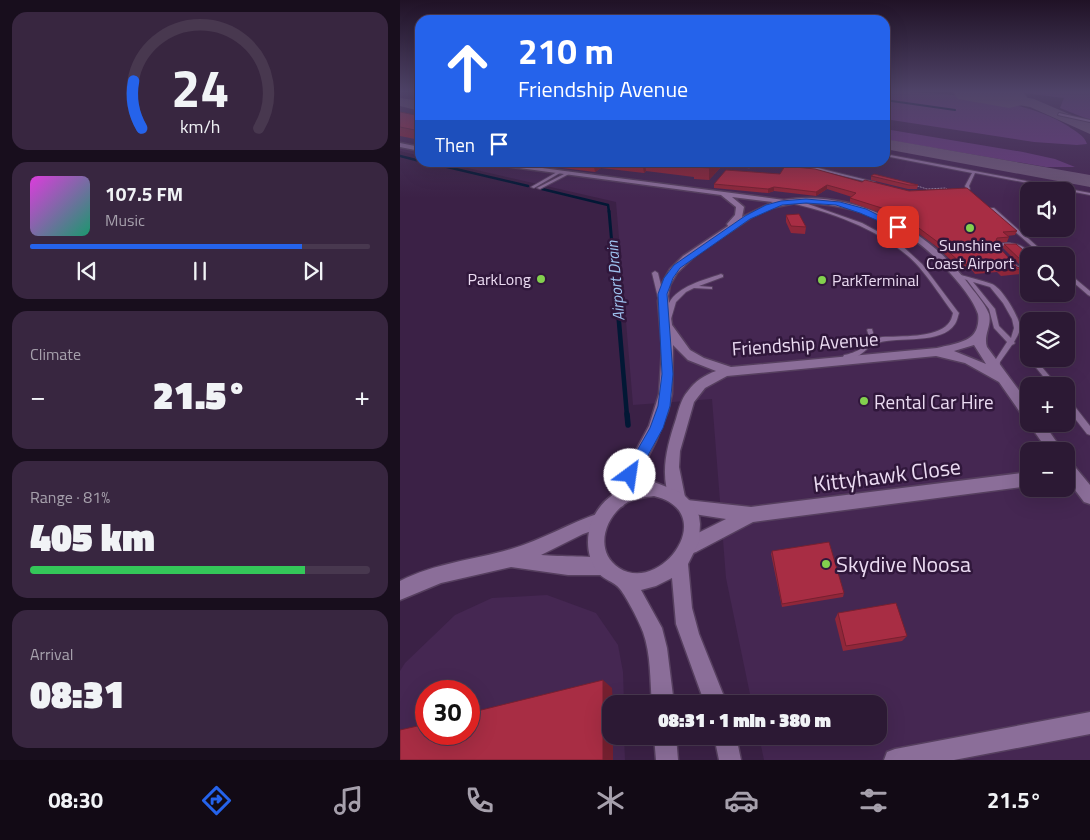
<!DOCTYPE html>
<html lang="en">
<head>
<meta charset="utf-8">
<style>
	body { margin:0; font-family:"Titillium Web",sans-serif; background:#382640; color:#f1f3f6; height:100vh; display:flex; flex-direction:column; font-size:19px; white-space:nowrap }
	* { box-sizing:border-box; margin:0 }
	p { font-size:16px; color:#a6a0ac }
	.icon { flex:none; width:28px; height:28px; fill:none; stroke:currentColor; stroke-width:2; stroke-linecap:round; stroke-linejoin:round }
	.map { position:relative; flex:1; overflow:hidden }
	.side { display:flex; flex-direction:column; gap:12px; padding:12px; background:#180e1d; width:400px }
	.side>* { flex:none }
	.guide { position:absolute; left:15px; top:15px; width:475px; height:152px; border-radius:15px; box-shadow:0 5px 20px #0002,0 0 0 1px #48384f; background:#2563eb; color:#fff; overflow:hidden }
	.buttons { position:absolute; left:620px; top:182px; display:grid; gap:10px }
	.buttons a { display:grid; place-items:center; width:55px; height:55px; border-radius:10px; background:#2c1934; box-shadow:0 5px 20px #0002,0 0 0 1px #48384f; font-size:25px }
	.speed { position:absolute; left:15px; top:680px; display:flex; gap:10px; font-size:25px; font-weight:700; text-align:center }
	.speed>* { display:grid; place-content:center; width:65px; height:65px; border-radius:50%; background:#2c1934; box-shadow:0 5px 20px #0002,0 0 0 1px #48384f; line-height:1 }
	.speed .limit { border:8px solid #d22; background:#fff; color:#111 }
	.pin { position:absolute; display:grid; place-items:center; width:42px; height:42px; color:#fff; margin:-21px; border-radius:10px; box-shadow:0 2px 8px #0006 }
	.me { position:absolute; width:55px; margin:-28px; rotate:31deg; stroke-linejoin:round; filter:drop-shadow(0 0 4px #0008) }
	.turn { display:flex; align-items:center; gap:18px; height:105px; padding:0 20px; font-size:22px }
	.turn .icon { width:65px; height:65px; stroke-width:2.5 }
	.turn b { display:block; font-size:35px; line-height:42px }
	.then { display:flex; align-items:center; height:48px; padding:0 20px; background:#0003; gap:10px; font-size:19px }
	.big { font-size:38px; font-weight:800; line-height:1.1 }
	.side .tile { flex:1; display:flex; flex-direction:column; justify-content:center; gap:8px; min-width:0; padding:0 18px; border-radius:15px; background:#382640 }
	.side .dial { align-items:center; gap:0 }
	.dial svg { height:130px; overflow:visible; fill:none; stroke:#48384f; stroke-width:7; stroke-linecap:round; text-anchor:middle }
	.dial text { fill:#f1f3f6; stroke:none }
	.song { display:flex; align-items:center; gap:15px }
	.cover { width:60px; height:60px; border-radius:8px; background:linear-gradient(135deg,hsl(300 70% 55%),hsl(160 70% 35%)) }
	.played { height:5px; border-radius:2px; background:linear-gradient(90deg,#2563eb 80%,#48384f 80%) }
	.keys { display:flex; justify-content:space-around; direction:ltr }
	.heat { display:flex; justify-content:space-between; align-items:center; font-size:28px; direction:ltr }
	.charge { height:8px; border-radius:4px; background:linear-gradient(90deg,#34c759 81%,#48384f 0) }
	.trip { position:absolute; left:202px; top:695px; width:285px; height:50px; border-radius:15px; background:#2c1934; box-shadow:0 5px 20px #0002,0 0 0 1px #48384f; font-weight:800; line-height:50px; text-align:center }
	.menu { display:flex; height:80px; justify-content:space-around; align-items:center; background:#120a15; color:#a6a0ac }
	.menu .icon { width:35px; height:35px }
	.menu .active { color:#2563eb }
	.menu b { font-size:22px; color:#f1f3f6 }
	main { display:flex; flex:1; min-height:0 }
	.map>svg:first-child { display:block }
	.built { fill:#452752; fill-rule:evenodd }
	.green { fill:#683a7c }
	.lines { fill:none; stroke-linecap:round; stroke-linejoin:round }
	.stream-far4 { stroke:#021835; stroke-width:2 }
	.stream-far3 { stroke:#021835; stroke-width:2.5 }
	.stream-far2 { stroke:#021835; stroke-width:3 }
	.stream-far1 { stroke:#021835; stroke-width:4.5 }
	.stream { stroke:#021835; stroke-width:5.5 }
	.taxiway { fill:#6d5677; fill-rule:evenodd }
	.runway { fill:#6d5677; fill-rule:evenodd }
	.service-casing { stroke:#563f5f; stroke-width:2 }
	.minor-casing { stroke:#563f5f; stroke-width:3 }
	.tertiary-casing { stroke:#563f5f; stroke-width:3 }
	.path { stroke:#927d9b; stroke-width:1; stroke-dasharray:2 1; stroke-linecap:butt }
	.service { fill:#8b6e99; fill-rule:evenodd }
	.minor { fill:#8b6e99; fill-rule:evenodd }
	.tertiary { fill:#8b6e99; fill-rule:evenodd }
	.wall { fill:#90273a }
	.shaded-wall { fill:#762030 }
	.building { fill:#a82d44; stroke:#762030 }
	.route { fill:#2563eb; stroke:#184099 }
	.poi-dot { fill:#83d04e; stroke:#30173b; stroke-width:2 }
	.labels { text-anchor:middle; dominant-baseline:central; stroke-width:5; stroke-linejoin:round; paint-order:stroke }
	.far-poi-label { font-size:16px; fill:#ebdbf2; stroke:#30173b }
	.far-water-label { font-size:16px; font-style:italic; fill:#9ec2ef; stroke:#30173b }
	.street-label { font-size:19px; fill:#ebdbf2; stroke:#30173b }
	.poi-label { font-size:19px; fill:#ebdbf2; stroke:#30173b; text-anchor:start }
	.near-street-label { font-size:22px; fill:#ebdbf2; stroke:#30173b }
	.near-poi-label { font-size:22px; fill:#ebdbf2; stroke:#30173b; text-anchor:start }
</style>
</head>
<body>
<main>
<section class="side">
<div class="tile dial"><svg viewBox="0 0 100 80">
<path d="M14 69A42 42 0 1 1 86 69"/>
<path d="M14 69A42 42 0 0 1 9 40" stroke="#2563eb"/>
<text x="50" y="56" font-size="32" font-weight="700">24</text>
<text x="50" y="72" font-size="11">km/h</text>
</svg></div>
<div class="tile">
<div class="song"><i class="cover"></i><div><b>107.5 FM</b><p>Music</p></div></div>
<div class="played"></div>
<div class="keys"><svg class="icon" aria-label="previous" viewBox="0 0 24 24"><path d="M18 5L8 12l10 7zM5 5v14"/></svg><svg class="icon" aria-label="pause" viewBox="0 0 24 24"><path d="M8 5v14M16 5v14"/></svg><svg class="icon" aria-label="next" viewBox="0 0 24 24"><path d="M6 5l10 7-10 7zM19 5v14"/></svg></div>
</div>
<div class="tile"><p>Climate</p>
<div class="heat"><a>−</a><b class="big">21.5°</b><a>+</a></div>
</div>
<div class="tile"><p>Range · 81%</p><b class="big">405 km</b><div class="charge"></div></div>
<div class="tile"><p>Arrival</p><b class="big">08:31</b></div>
</section>
<div class="map">
<svg width="690" height="760" viewBox="0 0 690 760">
	<rect width="100%" height="100%" fill="#3b2146"/>
	<path class="built" d="M0 92H20V156L0 151Z
		M485 92H690V760H364L359 736H479V704H352L326 578 312 399 233 405 216 202 46 163 485 162ZM629 191H666V229H629ZM629 256H666V294H629ZM629 321H666V359H629ZM629 386H666V424H629ZM629 451H666V489H629Z
		M147 595 196 613 218 645 223 672 224 704H211V736H224L225 760H0V671L5 663 55 615 92 598ZM26 691H69V734H26Z"/>
	<path class="green" d="M485 92C540 92 621 97 668 126 675 131 685 136 687 144L677 145 634 142 485 119Z
		M616 92H690V120L660 108 664 98Z
		M485 129 623 152 655 159 675 167H646L494 141 485 139Z"/>
	<g class="lines">
		<path class="stream-far4" d="M485 100 555 110"/>
		<path class="stream-far3" d="M0 156 20 161
			M26 162 128 186
			M142 189 208 205 209 212"/>
		<path class="stream-far2" d="M209 211 217 301"/>
		<path class="stream-far1" d="M217 299 227 416"/>
		<path class="stream" d="M227 414 228 425"/>
		<path class="taxiway" d="M563 92H595L634 99 690 123V134L630 107 570 96Z
			M0 98 20 101V111L0 106Z
			M485 139 690 175V187L485 149Z
			M337 162H359V163L356 167C349 169 342 169 337 162Z"/>
		<path class="runway" d="M553 92H623L627 97 622 105 609 108 558 99Z"/>
		<defs>
			<path id="service" d="M659 113 690 120V122L658 115Z
				M485 154 690 193V195L575 173 569 186 570 189 568 190H567L565 186 572 173 485 156Z
				M397 162H401L402 164 475 182 473 183 400 166Z
				M157 172 160 173 134 188 131 187Z
				M166 173 169 174 140 189 137 188Z
				M390 201 408 204 462 223 499 243 522 264 558 312 559 313C558 316 557 321 555 324 542 345 498 336 478 343 464 347 462 360 444 359L443 357 444 355C451 354 468 348 469 339 469 336 468 333 467 330L468 329H472L475 339 482 337C500 336 536 338 548 324 551 321 552 317 553 313 542 298 531 281 519 267 489 233 433 212 390 203Z
				M590 208H594L648 256H643L590 210Z
				M604 243C617 242 625 247 635 256H629C619 247 614 245 600 246L599 248 603 253 599 254 595 248 596 245Z
				M616 265 629 272V276L614 268V266Z
				M255 271 258 273 265 302 264 303H260L259 302 252 273Z
				M666 271 690 291V296L688 295 666 276Z
				M321 274 323 275V277L299 286 312 287V289L294 288 286 292 276 302 271 319 268 321 266 320 265 319C266 314 267 308 269 303 278 286 304 280 321 274Z
				M557 274C568 277 581 280 592 284 602 288 619 316 620 327 620 332 617 337 614 342L615 343 614 344 612 345 600 362 599 371H595L594 362 607 342 594 328 589 309 567 280 555 277V275ZM573 282 590 287 603 303 612 319 614 328 611 338 599 326 595 309Z
				M624 349 629 350V356H627L623 351Z
				M629 359H635L658 386H651Z
				M666 398 669 399 690 426V435L687 434 666 407Z"/>
			<path id="minor" d="M0 143 20 147V151L0 147Z
				M75 162H97L384 200C454 189 526 228 567 282 574 292 585 303 589 314 592 326 583 335 587 347L629 404V419L624 418 599 382 565 363 536 356 327 376 305 388 294 402 280 451 279 467 285 497 283 501 287 500 351 507 629 472V486L353 522 296 552 290 554 284 552 281 546 284 540 326 519 281 512 279 507 281 503 277 504 271 502C259 475 267 446 276 419 279 409 281 399 288 391 295 381 305 375 316 371L288 360 273 345 272 394 268 411 256 441 223 506 217 508 211 506 209 501 249 426 259 394 262 349 258 301 261 285 270 269 283 256 328 226 327 224 335 215 336 207 321 195ZM332 197 373 202 342 217 344 207ZM396 203C425 203 454 207 481 220 493 226 506 233 517 242 535 255 571 292 578 314 579 319 578 328 575 332 569 343 548 345 537 348L331 367 304 358 290 350 272 325 268 296 270 285 277 273 297 254 352 217 371 208ZM574 345 586 364 554 351Z
				M629 424H644L663 451H648Z
				M666 460 671 462 690 485V504L684 502 666 478Z
				M200 513 206 516 208 521 206 526 183 534 141 555C159 557 196 555 209 560L212 566 209 572 203 575H168L111 567 41 583 0 600V581C35 563 74 560 111 549 142 540 169 523 200 513Z
				M690 712V734L554 760H484L487 752 495 749Z"/>
			<path id="tertiary" d="M254 482 282 493 293 504 299 516 300 524 299 542 288 564 292 608 299 634 327 704H305L276 624 272 578 256 586 241 590 262 628 267 648 274 704H252C250 680 251 654 243 632 239 621 227 598 220 589 214 581 202 580 196 570 180 545 189 510 214 494 226 486 240 483 254 482ZM254 496C321 512 261 595 219 568 193 551 205 515 228 502 236 498 245 497 254 496Z
				M254 736H276L278 760H256Z
				M314 736H336L341 760H319Z"/>
		</defs>
		<use href="#service" class="service-casing"/>
		<use href="#minor" class="minor-casing"/>
		<use href="#tertiary" class="tertiary-casing"/>
		<path class="path" d="M514 185 527 189 546 188 549 191"/>
		<use href="#service" class="service"/>
		<use href="#minor" class="minor"/>
		<use href="#tertiary" class="tertiary"/>
	</g>
	<path class="wall" d="M0 112 20 116V140L0 136Z
		M152 162H321V167L309 180 294 179V177L246 171 244 173 201 168 195 172 154 167Z
		M385 166 617 231 615 235 607 236 609 237 607 242 595 243 617 267 623 269 621 274 601 276 597 272 575 274 571 269H560L537 247 511 228 487 215 450 202V198L452 197 427 189 416 196 374 191 368 193 314 188V184L380 174Z
		M471 176 518 185 517 189H508L471 180Z
		M386 215 406 227 405 234 391 233 386 222Z
		M604 244 629 256V269L621 266 603 248Z
		M372 551 444 593 443 597 382 607 371 554Z
		M438 613 507 636 502 641 443 651 435 619Z"/>
	<path class="shaded-wall" d="M193 162H200L201 168 195 172Z
		M242 162H245L246 171 244 173Z
		M314 162H321V167L309 180V168Z
		M427 185V189L416 196V192Z
		M374 187V191L368 193V189Z
		M203 680 212 688 213 704H211V736H213V760H203Z"/>
	<path class="building" d="M0 112 20 116V131L0 127Z
		M275 162H314L309 168 293 167 294 165Z
		M385 166 415 169 462 182 465 180 509 191 567 188 617 231 603 232 609 237 597 238 595 243 617 267 623 269 603 271 599 267 577 269 573 265 562 264 539 243 512 223 488 210 450 198 456 193 427 185 416 192 374 187 368 189 314 184 326 170 380 174Z
		M474 174 518 185H509L471 176Z
		M399 214 406 227 391 226 386 215Z
		M604 244H616L630 256H629V264L623 262Z
		M429 542 444 593 382 604 372 551Z
		M496 603 507 636 446 646 438 613Z
		M203 680V760H0V730L26 724V734H69V713Z"/>
	<linearGradient id="sky" x2="0" y2="1"><stop stop-color="#201226"/><stop offset="0.46" stop-color="#4f4368"/><stop offset="1" stop-color="#4f4368" stop-opacity="0"/></linearGradient>
	<rect width="690" height="198" fill="url(#sky)"/>
	<path class="route" d="M406 199 440 202 466 209 502 227 495 228 460 213 436 205 406 203 382 205 350 219 280 268 273 278 267 294 273 374 270 406 263 428 235 479 230 481 225 479 223 475 250 428 258 406 262 374 258 294 264 278 274 265 345 216 366 205 381 201Z"/>
	<g class="poi-dot">
		<circle cx="570" cy="228" r="5"/>
		<circle cx="141" cy="279" r="5"/>
		<circle cx="422" cy="280" r="5"/>
		<circle cx="464" cy="401" r="5"/>
		<circle cx="426" cy="564" r="5"/>
	</g>
	<g class="labels">
		<g class="far-poi-label">
			<text x="570" y="245">Sunshine<tspan x="570" dy="18">Coast Airport</tspan></text>
			<text x="131" y="279" text-anchor="end">ParkLong</text>
			<text x="432" y="280" text-anchor="start">ParkTerminal</text>
		</g>
		<g class="far-water-label">
			<text transform="translate(215 281) rotate(-95)">Airport Drain</text>
		</g>
		<g class="street-label">
			<text transform="translate(405 343) rotate(-4)">Friendship Avenue</text>
		</g>
		<g class="poi-label">
			<text x="474" y="401">Rental Car Hire</text>
		</g>
		<g class="near-street-label">
			<text transform="translate(487 475) rotate(-7)">Kittyhawk Close</text>
		</g>
		<g class="near-poi-label">
			<text x="436" y="564">Skydive Noosa</text>
		</g>
	</g>
</svg>
<div class="buttons">
<a><svg class="icon" aria-label="sound" viewBox="0 0 24 24"><path d="M4 9h4l5-4v14l-5-4H4zM17 9q2 3 0 6"/></svg></a>
<a><svg class="icon" aria-label="search" viewBox="0 0 24 24"><circle cx="10" cy="10" r="6"/><path d="M15 15l6 6"/></svg></a>
<a><svg class="icon" aria-label="layers" viewBox="0 0 24 24"><path d="M12 4l9 5-9 5-9-5zM3 14l9 5 9-5"/></svg></a>
<a>+</a>
<a>−</a>
</div>
<div class="speed"><div class="limit">30</div></div>
<div class="pin" style="left:498px;top:227px;background:#d93025"><svg class="icon" aria-label="arrive" viewBox="0 0 24 24"><path d="M6 21V4h12l-3 4 3 4H6"/></svg></div>
<svg class="me" style="left:230px;top:475px" viewBox="-20 -20 40 40"><circle r="19" fill="#fff"/><path d="M0-13L10 11 0 6-10 11z" fill="#2563eb"/></svg>
<div class="trip">08:31 · 1 min · 380 m</div>
<div class="guide">
<div class="turn"><svg class="icon" aria-label="ahead" viewBox="0 0 24 24"><path d="M12 20V5M6 11l6-6 6 6"/></svg><div><b>210 m</b>Friendship Avenue</div></div>
<div class="then">Then<svg class="icon" aria-label="arrive" viewBox="0 0 24 24"><path d="M6 21V4h12l-3 4 3 4H6"/></svg></div>
</div>
</div>
</main>
<nav class="menu">
<b>08:30</b>
<svg class="icon active" aria-label="directions" viewBox="0 0 24 24"><path d="M12 3l9 9-9 9-9-9zM9 14v-3h6M13 9l2 2-2 2"/></svg>
<svg class="icon" aria-label="music" viewBox="0 0 24 24"><path d="M9 18V5l10-2v13"/><circle cx="6" cy="18" r="3"/><circle cx="16" cy="16" r="3"/></svg>
<svg class="icon" aria-label="phone" viewBox="0 0 24 24"><path d="M5 4h4l2 5-3 2q2 4 5 5l2-3 5 2v4C11 20 4 13 5 4z"/></svg>
<svg class="icon" aria-label="climate" viewBox="0 0 24 24"><path d="M12 3v18M4 7l16 10M4 17L20 7"/></svg>
<svg class="icon" aria-label="car" viewBox="0 0 24 24"><path d="M5 17H2v-5l4-1 3-4h7l3 4 3 1v5h-3M9 17h6M6 11h13"/><circle cx="7" cy="17" r="2"/><circle cx="17" cy="17" r="2"/></svg>
<svg class="icon" aria-label="filters" viewBox="0 0 24 24"><path d="M4 7h16M4 17h16"/><circle cx="9" cy="7" r="2"/><circle cx="15" cy="17" r="2"/></svg>
<b>21.5°</b>
</nav>
</body>
</html>
